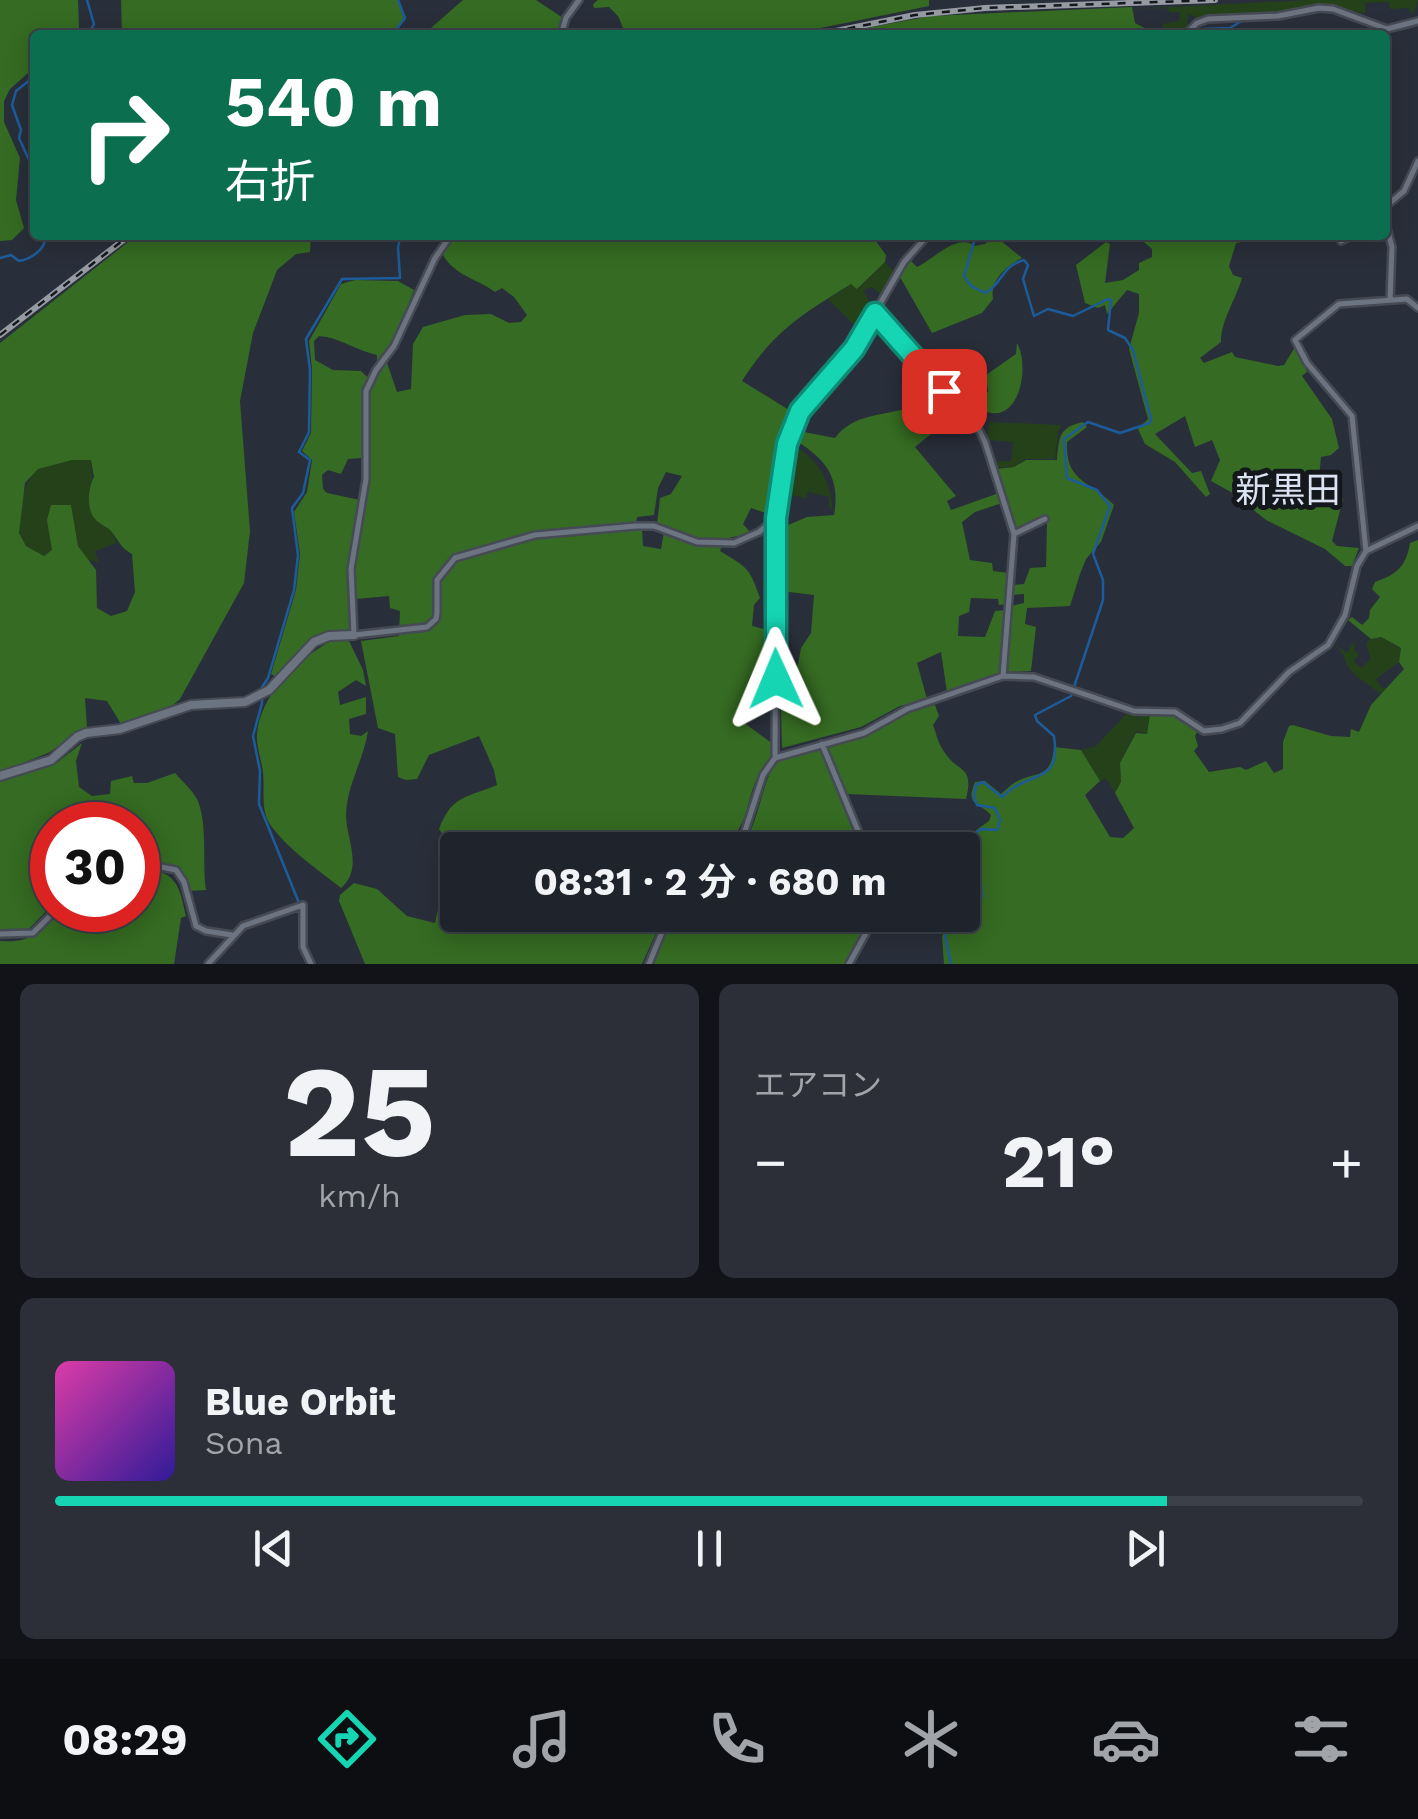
<!DOCTYPE html>
<html lang="ja">
<head>
<meta charset="utf-8">
<style>
	body { margin:0; font-family:"Work Sans","Noto Sans JP",sans-serif; background:#2c2f38; color:#f1f3f6; height:100vh; display:flex; flex-direction:column; font-size:38px; white-space:nowrap }
	* { box-sizing:border-box; margin:0 }
	p { font-size:32px; color:#a1a4a9 }
	.icon { flex:none; width:55px; height:55px; fill:none; stroke:currentColor; stroke-width:2; stroke-linecap:round; stroke-linejoin:round }
	.map { position:relative; height:964px; overflow:hidden }
	.sheet { display:flex; flex-direction:column; gap:20px; padding:20px; background:#111318; flex:1 }
	.sheet>* { flex:none }
	.guide { position:absolute; left:30px; top:30px; width:1360px; height:210px; border-radius:10px; box-shadow:0 5px 25px #0003,0 0 0 2px #3c4048; background:#0b6e4f; color:#fff; overflow:hidden }
	.speed { position:absolute; left:30px; top:802px; display:flex; gap:20px; font-size:50px; font-weight:700; text-align:center }
	.speed>* { display:grid; place-content:center; width:130px; height:130px; border-radius:50%; background:#1f232c; box-shadow:0 5px 25px #0003,0 0 0 2px #3c4048; line-height:1 }
	.speed .limit { border:15px solid #d22; background:#fff; color:#111 }
	.pin { position:absolute; display:grid; place-items:center; width:85px; height:85px; color:#fff; margin:-42px; border-radius:20px; box-shadow:0 5px 15px #0006 }
	.me { position:absolute; width:110px; margin:-55px; rotate:359deg; stroke-linejoin:round; filter:drop-shadow(0 0 8px #0008) }
	.turn { display:flex; align-items:center; gap:35px; height:210px; padding:0 30px; font-size:45px }
	.turn .icon { width:130px; height:130px; stroke-width:2.5 }
	.turn b { display:block; font-size:70px; line-height:85px }
	.big { font-size:75px; font-weight:700; line-height:1.1 }
	.sheet .widget { flex:1; display:flex; flex-direction:column; justify-content:center; gap:15px; min-width:0; padding:0 35px; border-radius:15px; background:#2c2f38 }
	.sheet .dial { align-items:center; gap:0 }
	.dial b { font-size:130px; line-height:1 }
	.song { display:flex; align-items:center; gap:30px }
	.cover { width:120px; height:120px; border-radius:15px; background:linear-gradient(135deg,hsl(320 70% 55%),hsl(250 70% 35%)) }
	.played { height:10px; border-radius:5px; background:linear-gradient(90deg,#15d5b3 85%,#3c4048 85%) }
	.keys { display:flex; justify-content:space-around; direction:ltr }
	.heat { display:flex; justify-content:space-between; align-items:center; font-size:55px; direction:ltr }
	.sheet .tiles { flex:1; display:grid; gap:20px; grid-template-columns:1fr 1fr }
	.widget:last-child { grid-column:span 2 }
	.trip { position:absolute; left:440px; top:832px; width:540px; height:100px; border-radius:10px; background:#1f232c; box-shadow:0 5px 25px #0003,0 0 0 2px #3c4048; font-weight:700; line-height:100px; text-align:center }
	.tab-bar { display:flex; height:160px; justify-content:space-around; align-items:center; background:#0c0e12; color:#a1a4a9 }
	.tab-bar .icon { width:70px; height:70px }
	.tab-bar .on { color:#15d5b3 }
	.tab-bar b { font-size:45px; color:#f1f3f6 }
	.map>svg:first-child { display:block }
	.green { fill:#24411a }
	.forest { fill:#356b22; fill-rule:evenodd }
	.lines { fill:none; stroke-linecap:round; stroke-linejoin:round }
	.stream { stroke:#1d5c9b; stroke-width:2.5 }
	.street-casing { stroke:#454a54; stroke-width:10 }
	.secondary-casing { stroke:#454a54; stroke-width:12 }
	.street { stroke:#6d7481; stroke-width:5 }
	.secondary { stroke:#6d7481; stroke-width:8 }
	.rail-casing { stroke:#969ba3; stroke-width:6 }
	.rail { stroke:#14171c; stroke-width:2.5; stroke-dasharray:8; stroke-linecap:butt }
	.route-casing { stroke:#0e8a74; stroke-width:25 }
	.route { stroke:#15d5b3; stroke-width:18 }
	.labels { text-anchor:middle; dominant-baseline:central; stroke-width:10; stroke-linejoin:round; paint-order:stroke }
	.neighbourhood-label { font-size:35px; fill:#dbe3f2; stroke:#14171c }
</style>
</head>
<body>
<div class="map">
<svg width="1418" height="964" viewBox="0 0 1418 964">
	<rect width="100%" height="100%" fill="#292f3a"/>
	<path class="green" d="M1307 0H1418L1413 14 1408 8 1390 9 1389 2 1365 3V14L1329 5 1267 15 1220 14 1199 19 1188 14 1187 27 1179 35H1163V24L1179 21 1180 12H1169L1168 8 1132 9Z
		M885 262 895 273 882 296 872 287 863 290 874 308 861 332 828 299 851 284 858 289Z
		M989 422 1062 425 1058 432 1055 459H1025L1014 467 995 468 993 461H1011L1013 442 987 440Z
		M789 444C814 453 833 482 832 509L829 508V497L808 492 806 498 783 494Z
		M91 459 95 519 112 532 117 543 95 551 98 562 88 560 78 546 71 505 51 506 52 551 44 556C35 551 24 547 20 536 15 522 24 479 37 470 51 460 75 459 91 459Z
		M1381 637 1401 649 1399 662 1376 679 1382 688H1387L1380 694C1373 686 1359 680 1352 672 1342 661 1349 656 1332 643L1347 653 1355 640 1354 650 1359 654 1354 661 1361 668 1371 659 1366 644 1370 639Z
		M1126 714 1137 716 1138 721 1139 716 1150 715 1147 734 1136 731 1120 763 1121 782 1115 793 1106 778 1100 781 1081 750 1096 746Z"/>
	<path class="forest" d="M0 0H78L79 28 74 35H35V67L10 89 4 101V122L20 158 16 200 24 228 12 240 0 241Z
		M121 0H398L404 19 394 35H122Z
		M463 0H536L563 18 560 35H423Z
		M598 0H929V6L786 35H626L618 16 609 7 594 8 593 4Z
		M1132 7 1135 23 1158 35H829L931 16Z
		M137 235H311L310 252 296 254 277 270 253 333 240 401 250 531 244 583 180 699 172 706 121 724 107 701 85 698 87 728 48 753 0 772V343ZM72 460H91L94 477C88 488 86 509 95 519 96 521 107 528 109 529 118 538 119 547 132 554L135 592 127 611 111 616 97 608 96 570 78 546 71 505H51L47 520 52 550 44 556 26 546 19 533 25 483 38 469Z
		M454 235H881L875 240 886 255 885 262 857 289 851 284C801 315 774 331 742 381L794 413 782 441 771 515 751 508 743 524 751 533 724 539 720 551C748 568 749 567 760 598L754 605 752 626 772 631 773 704H754L743 722 773 744C773 759 766 760 760 772 743 804 753 822 720 850H453L439 829C452 795 466 798 497 785L494 770 479 736 429 755 417 779 406 780 398 777 395 734 378 728 361 641 399 636 400 611 390 608 389 596 356 599 354 569 371 463 370 392 386 360 397 392 411 389 413 344 423 327 465 315 491 314 509 323 521 322 527 315 514 297 502 288 495 292C476 278 454 276 442 253ZM666 472 682 476 671 494 660 498 657 524 664 532 661 549 643 546 642 529 636 527 637 517 654 515 658 488Z
		M1136 235H1254L1256 239 1236 243 1229 266 1233 275 1242 278C1236 300 1221 319 1221 342L1200 358 1204 363 1232 352 1235 357 1278 366 1284 365 1295 347 1307 372 1302 376 1332 419 1339 448 1331 455 1321 457 1319 477 1343 499 1332 541 1337 546 1359 548 1352 566H1345L1325 549 1266 520 1231 492 1211 481 1220 460 1212 440 1195 447 1185 416 1155 434 1192 473 1201 471 1210 494 1206 497 1175 462 1145 444 1138 429 1148 419 1129 349 1139 313V294L1127 290 1107 314 1105 305 1098 308 1085 303 1076 265 1106 242 1110 244 1105 283 1123 280 1139 270V263L1152 257V249Z
		M995 236 1022 258C1006 266 990 280 993 299L982 313 932 333 900 277 910 260 917 267C936 258 956 233 975 246L985 244Z
		M355 280 398 281 414 290 392 345 380 356 377 364V355C357 351 339 337 319 336L314 341 315 360 333 370 361 371 368 378 361 396 362 458 348 459 341 474 328 470 322 475 323 489 327 493 360 500 349 568 351 632C315 627 298 651 277 677L271 674 296 590 300 554 294 512 307 492 312 460 302 451 311 433 312 369 309 341 341 284Z
		M1017 343C1032 370 1016 438 973 404L964 410 943 386 949 376 962 378 968 371 973 375 970 388 963 389 961 396 971 398 988 392 986 375 1016 354Z
		M942 393 958 412 915 447 956 496 947 501 951 510 999 493 1002 503 975 512 962 522 970 560 992 563 993 571 1009 573 1013 585 1024 584 1030 568 1046 567 1047 523 1037 521 1015 530 996 469 1014 467 1026 460H1057C1059 437 1059 427 1083 422L1087 427 1067 442C1065 482 1090 481 1114 505L1101 542 1086 559 1080 574 1070 606 1027 608 1025 624 1036 627 1031 671 1008 672 1011 606 1024 603V594L1009 595 1008 604 999 605 998 599 971 598 969 612 959 616 958 636 985 637 995 611 1006 610 1001 674 947 692 941 652 917 663 927 699 900 706 861 727 782 748 780 672 797 669 801 648 811 633 814 595 781 591 786 526 807 517 834 515C841 477 825 458 793 439L799 431 835 438C853 413 885 416 911 407 921 404 931 398 942 393Z
		M1418 540V964H944L942 937 950 915H962L963 858H975V831L989 821 991 815C979 802 965 806 975 782L985 781 1001 794C1006 790 1009 786 1014 783 1036 770 1051 781 1054 747L1081 750 1100 781 1085 795 1110 837 1123 838 1134 828 1115 793 1121 782 1120 763 1136 733 1147 734 1150 715H1174L1197 732 1195 736 1198 746 1194 751 1209 772 1240 767 1246 770 1266 761 1274 773 1283 769V742L1289 726 1293 725 1331 736 1350 737 1351 729 1359 732 1371 705 1404 669 1399 662 1401 648 1381 637 1371 639 1348 620 1352 617 1362 625 1369 618 1370 610 1380 597 1372 589 1375 582C1397 574 1406 567 1410 543Z
		M331 641H349L363 670 366 686 356 680 338 692 340 705 366 697V714L349 719 350 734 361 736 368 731C364 759 347 785 346 814 346 839 364 868 341 888 317 869 289 850 271 826 260 811 265 790 263 773 262 761 256 747 257 734 260 695 298 659 331 641Z
		M935 705 939 716 933 725C936 733 938 743 943 750 957 774 975 764 966 799L847 794 825 745 861 739 912 711Z
		M82 743 76 761 79 787 92 796 110 794 111 781 132 776 134 783H147L175 773C182 781 192 790 197 799 208 822 202 863 206 890L188 891 186 876C170 863 158 860 138 863V825H52V905L29 929H0V782L54 765Z
		M820 748 864 850H739C759 826 759 791 775 763Z
		M154 870C180 876 180 893 186 916L181 918 174 964H0V941C31 943 41 933 60 910H138V871Z
		M354 883 377 889 407 916 435 923 444 883 457 894 458 915H664L642 964H365L339 901 340 895Z
		M673 915H873L851 964H654Z"/>
	<g class="lines">
		<path class="stream" d="M87 0 94 24 88 35
			M392 35 405 18 398 0
			M1197 35 1203 29 1230 28 1245 19
			M35 76 16 91 12 105 21 130 19 138 35 173
			M0 258 11 255 19 261C31 259 47 249 45 235
			M962 872 967 880 962 888
			M962 895 973 903 982 897 977 832 981 829 997 830 1000 820 995 808 977 805 974 796 976 785 983 782 1002 797C1008 792 1014 786 1022 783 1049 772 1059 770 1054 736L1037 721 1035 715 1071 696 1103 600V580L1093 554 1110 506 1097 490 1067 478 1064 439 1088 422 1120 433 1150 423 1151 419 1133 350 1125 338 1108 330 1111 300 1108 299 1073 316 1048 309 1034 316 1023 279 1028 265 1024 260C1000 267 1003 284 985 293L971 286 964 276 976 235
			M306 940 304 902 299 903 259 804 260 771 253 736 262 703V687L268 678 294 590 298 555 292 508 303 493 310 460 299 452 309 432 310 370 306 339 342 279 400 278 398 247 401 235
			M951 964 945 936 956 915"/>
		<defs>
			<path id="street" d="M561 35 566 18 579 0
				M1185 35 1197 23 1208 19 1278 16 1319 8 1333 9 1387 29 1418 21
				M1385 207 1404 191 1418 161
				M1385 220 1392 247 1390 300
				M451 235 435 258 394 346 376 370 366 391V479L351 569 354 635 427 627 436 619 437 613V580L455 558 535 535 636 526H654L697 542 734 543 759 532 776 518
				M1341 241 1354 235
				M875 313 979 430 985 442 1014 534 1003 676
				M1014 534 1045 519
				M1366 551 1352 416 1307 363 1295 340 1339 304 1407 299 1418 308
				M822 744 866 850
				M775 755 776 518 787 444 801 411 854 349 904 262 928 235
				M729 850 744 834 763 775 775 758 864 733 907 709 1003 676 1034 677 1134 711 1175 712 1204 731 1222 729 1240 723 1289 672 1328 645 1345 615 1357 566 1366 551 1418 526
				M138 867H161L176 870 184 882 196 926 206 931 232 935
				M0 934 33 933 56 910
				M208 964 243 926 303 905V947L311 964
				M649 964 669 915
				M849 964 876 915"/>
			<path id="secondary" d="M0 776 51 760 77 737 86 733 120 729 191 705 245 702 269 690 314 642 329 636 354 635"/>
		</defs>
		<use href="#street" class="street-casing"/>
		<use href="#secondary" class="secondary-casing"/>
		<use href="#street" class="street"/>
		<use href="#secondary" class="secondary"/>
		<defs>
			<path id="rail" d="M816 35 915 15 985 8 1215 0
				M0 335 130 235"/>
		</defs>
		<use href="#rail" class="rail-casing"/>
		<use href="#rail" class="rail"/>
	</g>
	<g class="lines">
		<defs>
			<path id="route" d="M776 679V518L787 444 800 411 854 349 875 313 944 391"/>
		</defs>
		<use href="#route" class="route-casing"/>
		<use href="#route" class="route"/>
	</g>
	<g class="labels">
		<g class="neighbourhood-label">
			<text x="1288" y="490">新黒田</text>
		</g>
	</g>
</svg>
<div class="speed"><div class="limit">30</div></div>
<div class="pin" style="left:944px;top:391px;background:#d93025"><svg class="icon" aria-label="arrive" viewBox="0 0 24 24"><path d="M6 21V4h12l-3 4 3 4H6"/></svg></div>
<svg class="me" style="left:776px;top:679px" viewBox="-20 -20 40 40"><path d="M0-17L14 15 0 8-14 15z" fill="#15d5b3" stroke="#fff" stroke-width="4"/></svg>
<div class="trip">08:31 · 2 分 · 680 m</div>
<div class="guide">
<div class="turn"><svg class="icon" aria-label="right" viewBox="0 0 24 24"><path d="M7 20v-9h11M14 6l5 5-5 5"/></svg><div><b>540 m</b>右折</div></div>
</div>
</div>
<section class="sheet">
<div class="tiles">
<div class="widget dial"><b>25</b><p>km/h</p></div>
<div class="widget"><p>エアコン</p>
<div class="heat"><a>−</a><b class="big">21°</b><a>+</a></div>
</div>
<div class="widget">
<div class="song"><i class="cover"></i><div><b>Blue Orbit</b><p>Sona</p></div></div>
<div class="played"></div>
<div class="keys"><svg class="icon" aria-label="previous" viewBox="0 0 24 24"><path d="M18 5L8 12l10 7zM5 5v14"/></svg><svg class="icon" aria-label="pause" viewBox="0 0 24 24"><path d="M8 5v14M16 5v14"/></svg><svg class="icon" aria-label="next" viewBox="0 0 24 24"><path d="M6 5l10 7-10 7zM19 5v14"/></svg></div>
</div>
</div>
</section>
<nav class="tab-bar">
<b>08:29</b>
<svg class="icon on" aria-label="directions" viewBox="0 0 24 24"><path d="M12 3l9 9-9 9-9-9zM9 14v-3h6M13 9l2 2-2 2"/></svg>
<svg class="icon" aria-label="music" viewBox="0 0 24 24"><path d="M9 18V5l10-2v13"/><circle cx="6" cy="18" r="3"/><circle cx="16" cy="16" r="3"/></svg>
<svg class="icon" aria-label="phone" viewBox="0 0 24 24"><path d="M5 4h4l2 5-3 2q2 4 5 5l2-3 5 2v4C11 20 4 13 5 4z"/></svg>
<svg class="icon" aria-label="climate" viewBox="0 0 24 24"><path d="M12 3v18M4 7l16 10M4 17L20 7"/></svg>
<svg class="icon" aria-label="car" viewBox="0 0 24 24"><path d="M5 17H2v-5l4-1 3-4h7l3 4 3 1v5h-3M9 17h6M6 11h13"/><circle cx="7" cy="17" r="2"/><circle cx="17" cy="17" r="2"/></svg>
<svg class="icon" aria-label="filters" viewBox="0 0 24 24"><path d="M4 7h16M4 17h16"/><circle cx="9" cy="7" r="2"/><circle cx="15" cy="17" r="2"/></svg>
</nav>
</body>
</html>
